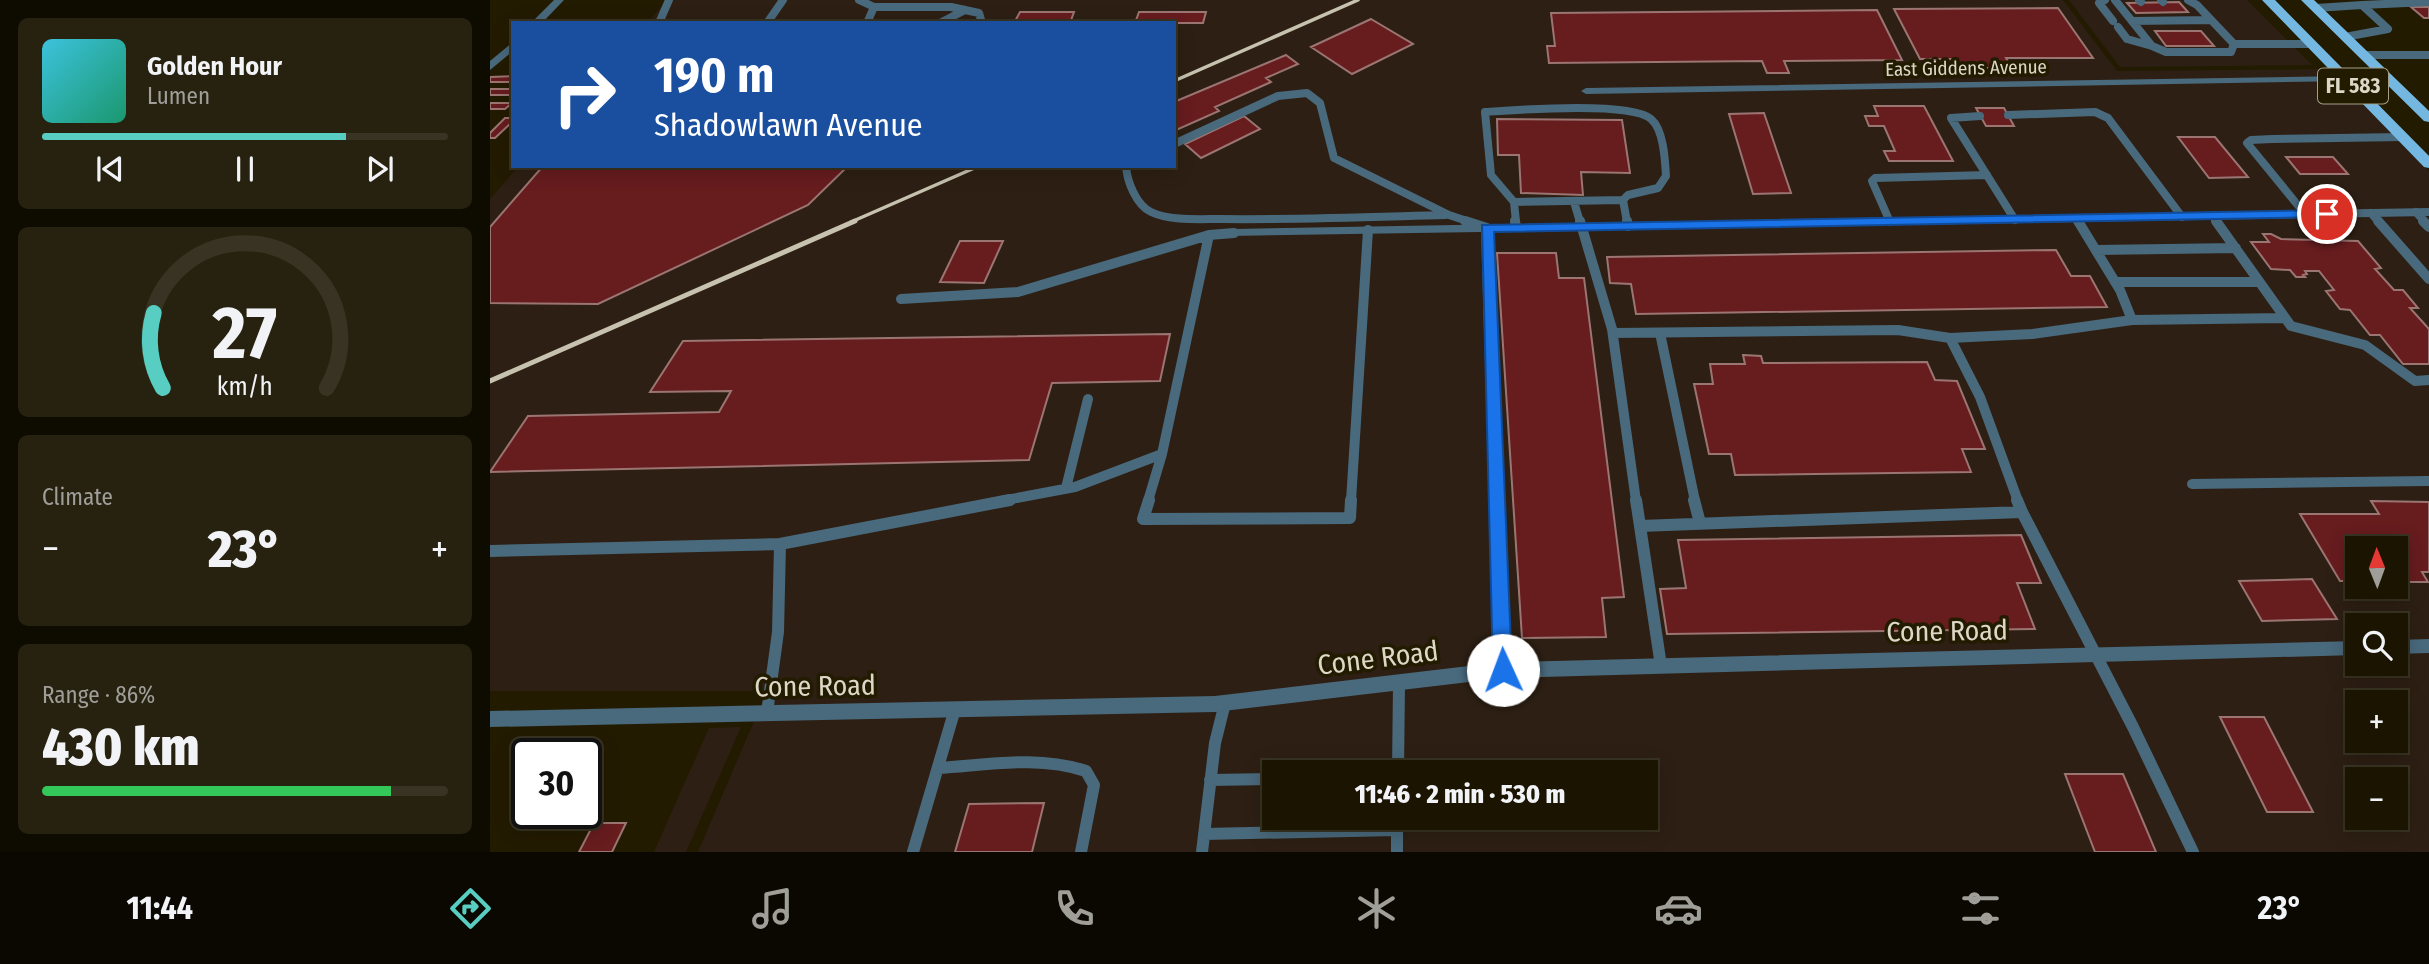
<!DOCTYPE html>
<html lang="en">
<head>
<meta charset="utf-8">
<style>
	body { margin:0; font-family:"Fira Sans Condensed",sans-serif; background:#27210f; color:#f1f3f6; height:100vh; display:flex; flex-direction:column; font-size:26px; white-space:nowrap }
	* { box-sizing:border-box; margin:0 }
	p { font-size:23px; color:#9f9e99 }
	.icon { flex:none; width:38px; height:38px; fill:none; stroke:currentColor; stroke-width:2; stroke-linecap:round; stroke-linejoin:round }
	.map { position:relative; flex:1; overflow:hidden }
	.details { display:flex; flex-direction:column; gap:18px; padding:18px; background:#0e0b00; width:490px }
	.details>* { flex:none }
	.top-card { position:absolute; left:21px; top:21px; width:665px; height:147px; border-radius:0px; box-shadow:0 4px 18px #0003,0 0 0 2px #383322; background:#1a4fa0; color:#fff; overflow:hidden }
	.needle { width:46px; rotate:359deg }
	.buttons { position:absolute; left:1855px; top:536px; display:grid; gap:14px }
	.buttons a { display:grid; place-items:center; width:63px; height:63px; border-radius:0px; background:#1a1400; box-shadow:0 4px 18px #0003,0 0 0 2px #383322; font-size:35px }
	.speed { position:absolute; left:21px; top:738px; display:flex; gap:14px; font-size:35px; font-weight:700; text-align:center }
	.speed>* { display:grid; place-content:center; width:91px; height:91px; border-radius:50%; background:#1a1400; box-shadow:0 4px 18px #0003,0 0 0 2px #383322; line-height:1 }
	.speed .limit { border:4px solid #111; border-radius:10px; background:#fff; color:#111 }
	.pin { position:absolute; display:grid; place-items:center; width:60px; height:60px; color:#fff; margin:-30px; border:4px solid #fff; border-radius:50%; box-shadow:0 2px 7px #0007 }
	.me { position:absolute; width:77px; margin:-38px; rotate:358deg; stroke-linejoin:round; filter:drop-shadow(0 0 5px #0008) }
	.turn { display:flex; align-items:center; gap:24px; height:147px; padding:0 28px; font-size:32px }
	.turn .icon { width:91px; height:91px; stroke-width:2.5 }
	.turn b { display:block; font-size:49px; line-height:60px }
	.big { font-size:52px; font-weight:800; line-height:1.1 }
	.details .widget { flex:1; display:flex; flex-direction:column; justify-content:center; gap:10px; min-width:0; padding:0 24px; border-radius:10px; background:#27210f }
	.details .dial { align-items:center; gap:0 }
	.dial svg { height:182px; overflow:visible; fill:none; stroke:#383322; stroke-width:7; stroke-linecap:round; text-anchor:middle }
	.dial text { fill:#f1f3f6; stroke:none }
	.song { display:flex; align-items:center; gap:21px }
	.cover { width:84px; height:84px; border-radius:10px; background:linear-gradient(135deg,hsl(190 70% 55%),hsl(160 70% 35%)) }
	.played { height:7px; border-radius:4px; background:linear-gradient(90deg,#57cec1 75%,#383322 75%) }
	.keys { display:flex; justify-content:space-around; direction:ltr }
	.heat { display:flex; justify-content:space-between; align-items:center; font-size:38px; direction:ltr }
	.charge { height:10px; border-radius:5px; background:linear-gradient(90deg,#34c759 86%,#383322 0) }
	.trip { position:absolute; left:772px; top:760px; width:396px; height:70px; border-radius:0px; background:#1a1400; box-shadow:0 4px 18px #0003,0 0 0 2px #383322; font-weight:800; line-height:70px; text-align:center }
	.tab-bar { display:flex; height:112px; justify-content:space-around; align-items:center; background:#0a0800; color:#9f9e99 }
	.tab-bar .icon { width:49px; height:49px }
	.tab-bar .current { color:#57cec1 }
	.tab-bar b { font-size:32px; color:#f1f3f6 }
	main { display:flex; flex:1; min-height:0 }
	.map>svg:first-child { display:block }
	.industrial { fill:#2d1f13; fill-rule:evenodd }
	.building { fill:#671c1e; stroke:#9b7572; stroke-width:2 }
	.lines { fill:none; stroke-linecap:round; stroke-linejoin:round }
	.lane-far2 { stroke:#49697c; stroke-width:8 }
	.lane-far1 { stroke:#49697c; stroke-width:10 }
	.lane { stroke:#49697c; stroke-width:12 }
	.street { fill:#49697c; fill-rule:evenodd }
	.primary { fill:#74b8e1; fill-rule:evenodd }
	.rail-far1 { stroke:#c7c2af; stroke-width:3.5 }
	.rail { stroke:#c7c2af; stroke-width:5 }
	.route { fill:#1a73e8; stroke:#114b97; stroke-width:2 }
	.labels { text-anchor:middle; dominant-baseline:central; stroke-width:7; stroke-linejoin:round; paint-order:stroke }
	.far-street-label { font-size:19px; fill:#dcd7c6; stroke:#231b00 }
	.shield { fill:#231b00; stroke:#a49f8b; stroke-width:2 }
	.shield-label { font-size:21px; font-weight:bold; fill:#dcd7c6 }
	.near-street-label { font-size:28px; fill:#dcd7c6; stroke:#231b00 }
</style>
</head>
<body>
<main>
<section class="details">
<div class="widget">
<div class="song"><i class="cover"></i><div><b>Golden Hour</b><p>Lumen</p></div></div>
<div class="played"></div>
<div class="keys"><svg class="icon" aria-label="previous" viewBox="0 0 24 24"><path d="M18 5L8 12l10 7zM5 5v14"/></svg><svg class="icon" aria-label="pause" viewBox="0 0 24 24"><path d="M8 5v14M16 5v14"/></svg><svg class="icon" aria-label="next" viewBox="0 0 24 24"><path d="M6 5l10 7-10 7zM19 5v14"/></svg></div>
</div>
<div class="widget dial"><svg viewBox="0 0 100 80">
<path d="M14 69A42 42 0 1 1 86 69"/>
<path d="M14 69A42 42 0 0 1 10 36" stroke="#57cec1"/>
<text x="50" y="56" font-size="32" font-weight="700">27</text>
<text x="50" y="72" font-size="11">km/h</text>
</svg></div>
<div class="widget"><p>Climate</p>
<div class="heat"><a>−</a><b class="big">23°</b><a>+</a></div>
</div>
<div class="widget"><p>Range · 86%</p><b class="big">430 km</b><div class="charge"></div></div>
</section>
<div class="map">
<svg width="1939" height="852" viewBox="0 0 1939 852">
	<rect width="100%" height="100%" fill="#231b00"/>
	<path class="industrial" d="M177 0H1573L1627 71 1840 69 1939 171V852H208L277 691H0V199L29 166H684V23H157ZM1867 548H1906V586H1867ZM1867 625H1906V663H1867ZM1867 702H1906V740H1867ZM784 772H1155V817H784ZM1867 779H1906V817H1867Z
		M1579 0H1757L1822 65 1630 67Z
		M251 727 196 852H164L219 728Z"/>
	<path class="building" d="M1689 2 1698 12 1646 13 1637 3Z
		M1921 7H1939V18H1934Z
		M1568 8 1603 58H1516L1522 68H1468L1463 59H1430L1404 9Z
		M1387 10 1412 60 1294 61 1299 73H1277L1272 61 1059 63 1057 46H1065L1061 13Z
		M530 12H584L580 23H524Z
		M649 12H716L713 23H645Z
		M881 19 923 44 862 74 821 47Z
		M1665 31H1711L1724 46H1676Z
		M796 55 808 64 776 78 781 82 725 107 729 111 684 131V102Z
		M23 76V82H0V77Z
		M0 89H23V92L20 95H0Z
		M0 103H22L15 109H0Z
		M1384 106H1434L1463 161H1399L1394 151H1405L1394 126H1379L1375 116H1388Z
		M1486 108H1514L1524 126H1496Z
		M1274 113 1301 193 1263 194 1239 114Z
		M754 116 770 129 711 158 695 144Z
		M15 118H23V121L5 138H0V133Z
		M1007 119 1132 120 1140 173 1091 172 1093 195 1031 193 1029 155H1008Z
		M1688 137H1725L1758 177 1719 178Z
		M1796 157H1843L1858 174H1810Z
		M53 166H358L318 205 108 304 0 303V227Z
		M1773 234H1781L1791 239 1868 241 1891 268 1885 269 1904 290H1913L1928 308H1920L1939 329V364H1913L1890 335H1880L1860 310 1850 309 1836 291 1844 290 1829 271H1815L1817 274 1813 275 1815 277H1806L1800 270 1781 269 1761 242H1779Z
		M470 241H513L494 283 450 282Z
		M1566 250 1581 276H1600L1617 307 1146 314 1141 284 1120 283 1117 257Z
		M1007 253H1066L1069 278H1094L1134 597 1112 598 1116 637 1032 638Z
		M680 334 670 381 562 383 539 460 0 472 38 416 229 412 241 391 160 392 193 341Z
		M1253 355 1271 356 1273 363 1437 362 1445 380 1467 381 1495 449H1472L1481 472 1245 475 1241 454H1219L1204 384H1223L1220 364H1255Z
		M1881 501 1939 502V572H1932L1938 582H1906V548H1867V581H1850L1810 514H1889Z
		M1531 535 1551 583H1527L1545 629 1177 634 1170 589 1196 588 1188 540Z
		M1822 579 1847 619 1772 621 1749 581Z
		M1730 717H1774L1823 812H1777Z
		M1575 774H1633L1666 852H1605Z
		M554 803 542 852H465L479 804Z
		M104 823H136L122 852H89Z"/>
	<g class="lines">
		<path class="lane-far2" d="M369 0 384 7H461L489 13 492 23
			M1615 0 1609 3 1623 21
			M1625 0 1662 46 1676 52H1741L1744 44H1822
			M1649 0 1651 2
			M1671 0 1673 2
			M1698 0 1707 5 1744 44
			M1872 5 1939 2
			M1826 8 1872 5 1898 29 1855 37
			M1642 21 1721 20
			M169 23 179 0
			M277 23 293 0
			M377 23 384 7
			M450 23 475 10
			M1628 27 1637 39 1662 46
			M1874 55H1939
			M1518 115 1605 112 1618 118 1692 217
			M1490 116 1461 118 1525 220
			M684 144 788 96 817 93 830 103 844 158 959 215 980 222
			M636 166C637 181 646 205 661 212 680 221 709 219 730 219 805 220 881 217 956 215
			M1024 202 1001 175 995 112C1025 110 1140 101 1161 119 1174 130 1175 161 1176 176L1168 188 1138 195 1133 200
			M1084 202 1090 222
			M1926 212 1935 222
			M1881 213 1889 222
			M1815 214 1757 143 1761 140 1782 139 1913 137
			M1723 216 1727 222
			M1587 219 1589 222
			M1026 222 1024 202 1133 200 1137 222
			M1400 222 1382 181 1385 178 1497 175"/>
		<path class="lane-far1" d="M975 221 997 228
			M1025 221 1026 227
			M1090 221 1122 329 1146 501
			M1137 221 1138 226
			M1726 221 1801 326 1875 345 1925 381 1939 380
			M1888 221 1939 279
			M1933 221 1939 227
			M1606 250 1746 248
			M1625 282H1769
			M411 299 528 292 719 235 744 233
			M1642 320 1795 318
			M1123 333 1408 330 1460 338
			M1170 333 1205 501
			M1702 484 1939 481
			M576 488 598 399
			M511 501 585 487 672 454
			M658 501 672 454 719 235
			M861 501 878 230
			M1528 501 1490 397 1460 338 1542 334 1642 320 1630 290 1588 221"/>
		<path class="lane" d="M659 500 653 519 860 518 861 500
			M1146 500 1150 526 1532 512 1527 500
			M1204 500 1210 523
			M1532 512 1643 727 1703 852
			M1150 526 1171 666
			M0 551 290 544
			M277 713 288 632 290 544 520 500
			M448 768C498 765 548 755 596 771L604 785 591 852
			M908 772 909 683
			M720 780 784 779
			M907 817V852
			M714 834 907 830
			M423 852 465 709
			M712 852 725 743 735 703"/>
		<path class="street" d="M64 0H74L52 23H41Z
			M23 42V51L0 70V61Z
			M1857 76 1862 79 1861 81 1096 94 1091 91 1096 88Z
			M1939 208V216L1003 232 1021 662 1867 641V655L1013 678 725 712 0 727V711L725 696 1004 663 991 232 740 236V230L744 229Z
			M1939 639V653L1906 654V640Z"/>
		<path class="primary" d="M1772 0H1785L1939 156V168L1934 167Z
			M1811 0H1824L1939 111V122L1934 121Z"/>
		<path class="rail-far1" d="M684 81 868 0
			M361 222 489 166"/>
		<path class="rail" d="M0 381 365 221"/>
	</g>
	<path class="route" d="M1837 210 1842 211V217L1004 232 1022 670 1020 676 1013 679 1006 676 1003 670 992 225Z"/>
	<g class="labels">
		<g class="far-street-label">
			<text transform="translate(1476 68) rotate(-1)">East Giddens Avenue</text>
		</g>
		<rect class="shield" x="1828" y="68.5" width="70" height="35" rx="5"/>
		<g class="shield-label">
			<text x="1863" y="86">FL 583</text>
		</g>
		<g class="near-street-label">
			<text transform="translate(1457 631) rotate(-1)">Cone Road</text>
			<text transform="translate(888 658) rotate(-7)">Cone Road</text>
			<text transform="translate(325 686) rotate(-1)">Cone Road</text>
		</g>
	</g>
</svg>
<div class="buttons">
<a><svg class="needle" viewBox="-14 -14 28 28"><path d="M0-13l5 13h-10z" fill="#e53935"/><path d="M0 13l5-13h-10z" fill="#9f9e99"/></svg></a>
<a><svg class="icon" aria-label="search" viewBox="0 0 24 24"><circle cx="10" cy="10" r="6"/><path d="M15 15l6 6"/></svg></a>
<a>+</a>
<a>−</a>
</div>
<div class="speed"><div class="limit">30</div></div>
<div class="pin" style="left:1837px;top:214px;background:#d93025"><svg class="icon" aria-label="arrive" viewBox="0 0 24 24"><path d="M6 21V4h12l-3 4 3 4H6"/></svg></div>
<svg class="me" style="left:1013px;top:670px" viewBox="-20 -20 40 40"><circle r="19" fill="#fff"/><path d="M0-13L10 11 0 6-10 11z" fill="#1a73e8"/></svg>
<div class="trip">11:46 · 2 min · 530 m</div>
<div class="top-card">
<div class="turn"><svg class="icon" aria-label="right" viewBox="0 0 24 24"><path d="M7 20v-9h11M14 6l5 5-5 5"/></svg><div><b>190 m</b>Shadowlawn Avenue</div></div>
</div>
</div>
</main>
<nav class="tab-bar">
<b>11:44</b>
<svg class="icon current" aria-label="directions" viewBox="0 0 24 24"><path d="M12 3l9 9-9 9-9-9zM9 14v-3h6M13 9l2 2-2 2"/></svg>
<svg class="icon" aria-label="music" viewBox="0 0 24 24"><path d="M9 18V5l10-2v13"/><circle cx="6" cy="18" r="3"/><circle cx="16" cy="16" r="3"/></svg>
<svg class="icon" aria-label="phone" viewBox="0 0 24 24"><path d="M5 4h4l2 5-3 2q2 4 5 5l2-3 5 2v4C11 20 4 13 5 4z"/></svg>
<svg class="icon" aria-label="climate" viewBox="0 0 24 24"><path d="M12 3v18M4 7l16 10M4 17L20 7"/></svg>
<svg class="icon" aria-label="car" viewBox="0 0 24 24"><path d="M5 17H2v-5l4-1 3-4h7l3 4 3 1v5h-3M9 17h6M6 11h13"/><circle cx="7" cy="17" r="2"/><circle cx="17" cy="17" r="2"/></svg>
<svg class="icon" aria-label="filters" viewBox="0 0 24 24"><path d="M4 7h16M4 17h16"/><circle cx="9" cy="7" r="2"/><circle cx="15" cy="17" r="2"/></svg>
<b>23°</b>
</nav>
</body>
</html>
